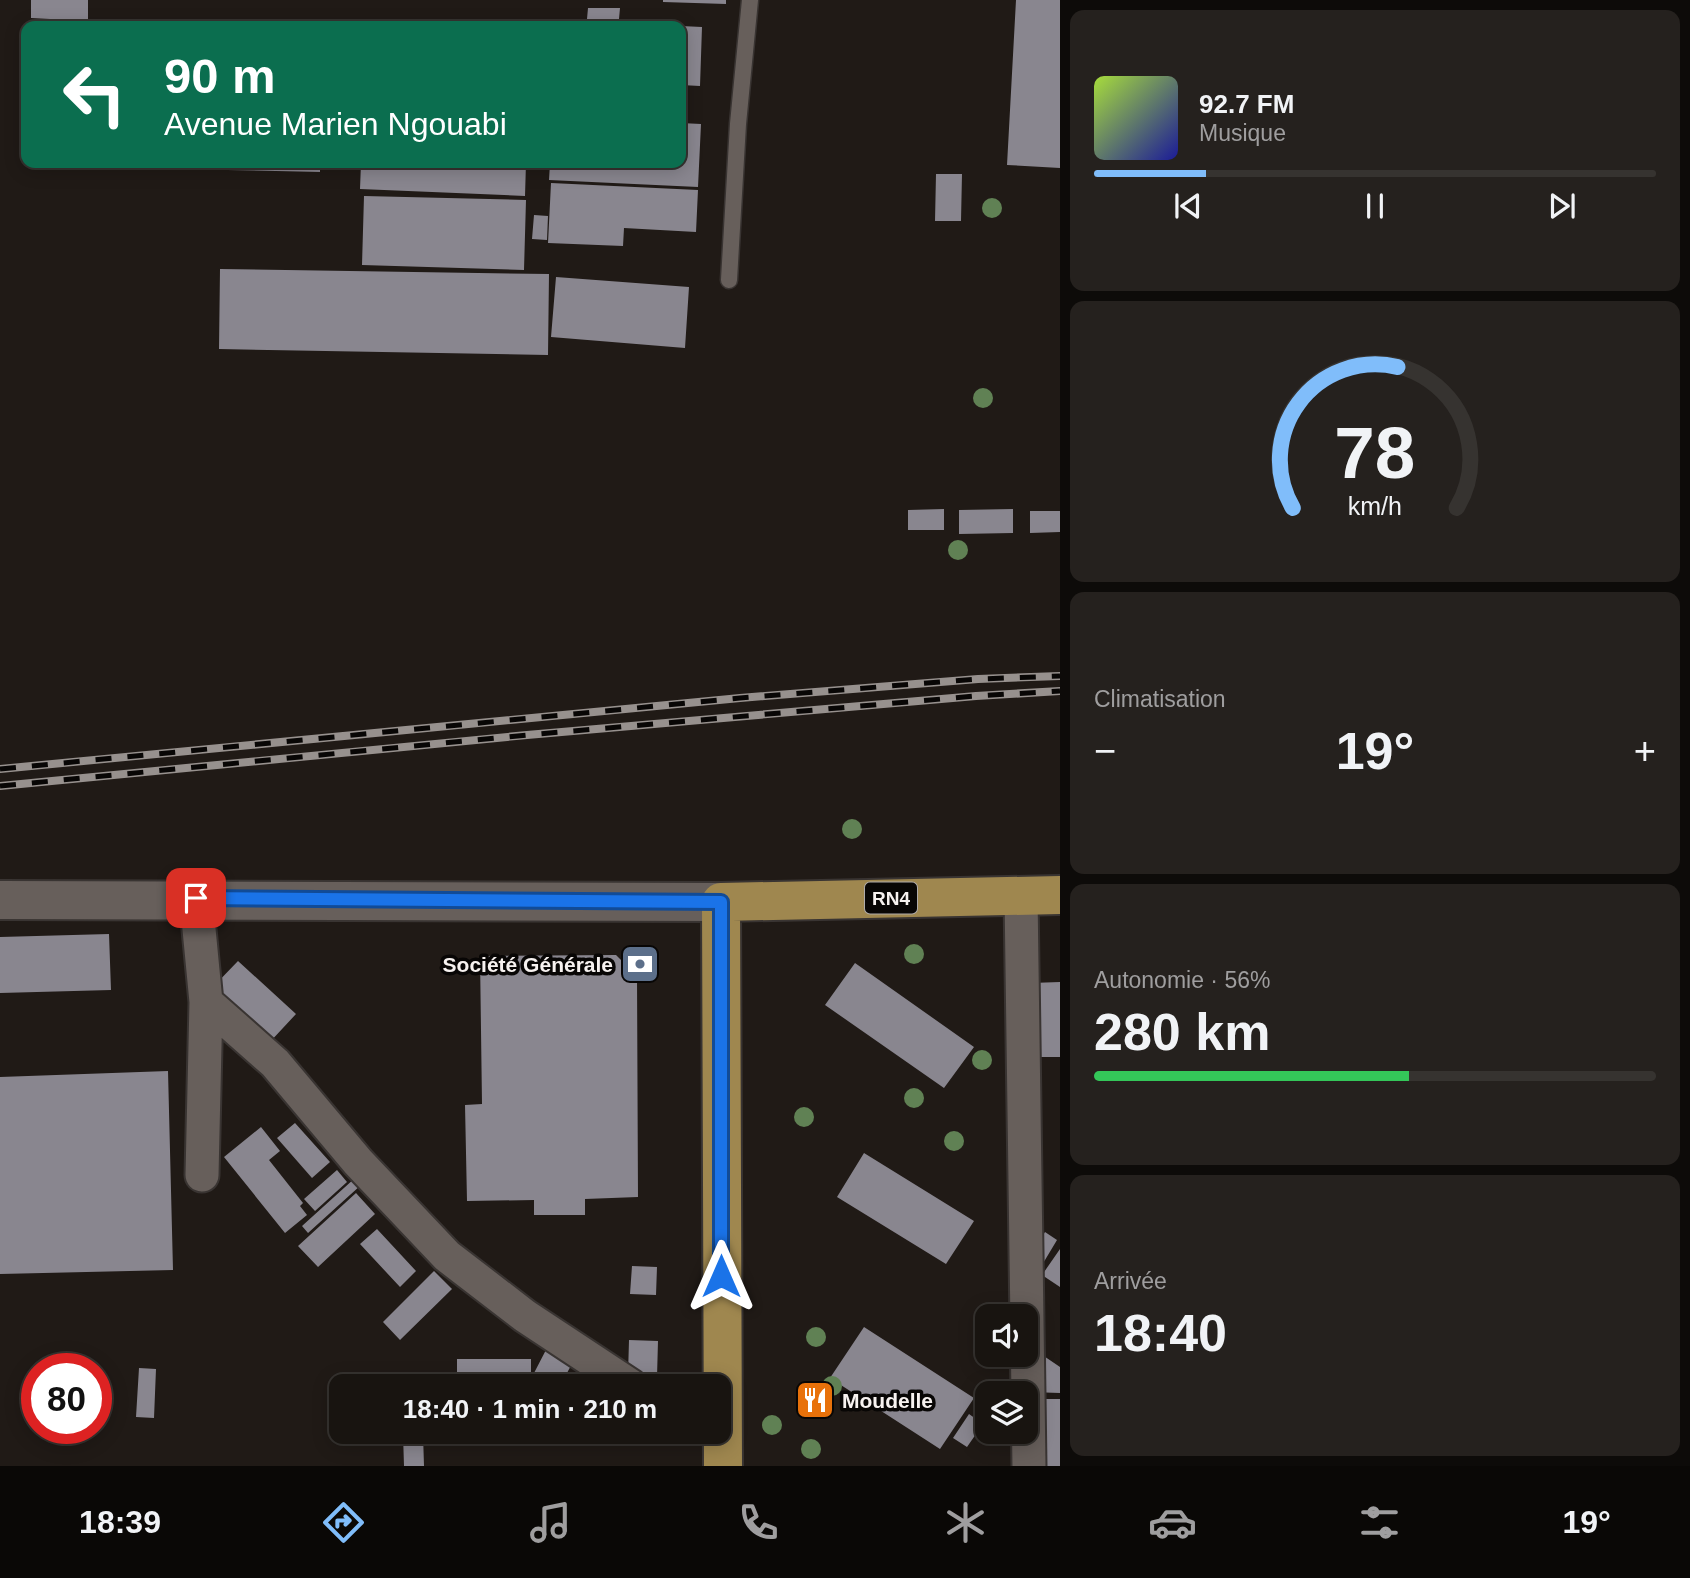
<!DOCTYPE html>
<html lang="fr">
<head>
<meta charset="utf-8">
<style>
	body { margin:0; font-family:Helvetica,sans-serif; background:#25211e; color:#f1f3f6; height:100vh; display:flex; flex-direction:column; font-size:26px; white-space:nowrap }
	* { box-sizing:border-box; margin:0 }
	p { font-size:23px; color:#9f9e9f }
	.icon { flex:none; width:38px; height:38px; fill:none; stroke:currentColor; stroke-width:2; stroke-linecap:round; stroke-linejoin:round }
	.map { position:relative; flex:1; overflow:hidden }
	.panel { display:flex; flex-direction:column; gap:10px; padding:10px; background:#0d0b09; width:630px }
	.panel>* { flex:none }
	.guide { position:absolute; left:21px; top:21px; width:665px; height:147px; border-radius:14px; box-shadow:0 4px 18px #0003,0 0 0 2px #363330; background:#0b6e4f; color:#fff; overflow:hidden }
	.buttons { position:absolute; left:975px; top:1304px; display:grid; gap:14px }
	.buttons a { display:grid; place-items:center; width:63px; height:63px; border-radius:14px; background:#181410; box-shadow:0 4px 18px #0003,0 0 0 2px #363330; font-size:35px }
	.speed { position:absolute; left:21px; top:1353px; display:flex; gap:14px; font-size:35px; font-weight:700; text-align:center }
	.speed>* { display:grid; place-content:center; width:91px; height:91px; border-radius:50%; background:#181410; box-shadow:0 4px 18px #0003,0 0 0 2px #363330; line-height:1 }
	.speed .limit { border:10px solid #d22; background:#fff; color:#111 }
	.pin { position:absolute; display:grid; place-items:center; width:60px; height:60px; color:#fff; margin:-30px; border-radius:14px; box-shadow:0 4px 10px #0006 }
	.me { position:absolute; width:77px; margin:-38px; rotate:0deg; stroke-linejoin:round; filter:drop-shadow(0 0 5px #0008) }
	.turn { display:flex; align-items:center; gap:24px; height:147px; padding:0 28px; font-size:32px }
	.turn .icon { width:91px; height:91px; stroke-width:2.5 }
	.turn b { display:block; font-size:49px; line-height:60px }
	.big { font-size:52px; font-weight:600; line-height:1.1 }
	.panel .card { flex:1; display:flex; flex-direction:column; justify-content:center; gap:10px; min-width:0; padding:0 24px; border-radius:14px; background:#25211e }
	.panel .dial { align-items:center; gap:0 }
	.dial svg { height:182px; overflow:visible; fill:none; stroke:#363330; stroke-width:7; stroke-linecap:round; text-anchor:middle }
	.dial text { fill:#f1f3f6; stroke:none }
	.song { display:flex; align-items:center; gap:21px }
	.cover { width:84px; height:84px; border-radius:10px; background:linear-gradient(135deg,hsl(80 70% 55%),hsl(240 70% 35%)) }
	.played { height:7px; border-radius:4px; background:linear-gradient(90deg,#80bdfa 20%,#363330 20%) }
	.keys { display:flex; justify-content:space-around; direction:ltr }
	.heat { display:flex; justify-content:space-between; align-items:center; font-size:38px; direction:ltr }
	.charge { height:10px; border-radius:5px; background:linear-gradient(90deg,#34c759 56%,#363330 0) }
	.trip { position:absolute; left:329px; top:1374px; width:402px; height:70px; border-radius:14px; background:#181410; box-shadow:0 4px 18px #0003,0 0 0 2px #363330; font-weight:600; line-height:70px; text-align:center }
	.tab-bar { display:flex; height:112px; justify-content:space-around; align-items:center; background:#0a0806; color:#9f9e9f }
	.tab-bar .icon { width:49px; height:49px }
	.tab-bar .current { color:#80bdfa }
	.tab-bar b { font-size:32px; color:#f1f3f6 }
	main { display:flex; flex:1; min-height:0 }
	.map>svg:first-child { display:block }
	.building { fill:#89868f }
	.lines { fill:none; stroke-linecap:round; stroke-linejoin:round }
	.service-casing { stroke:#393432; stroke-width:19 }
	.minor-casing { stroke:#393432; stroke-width:37 }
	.tertiary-casing { stroke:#393432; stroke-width:42 }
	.trunk-casing { stroke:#393432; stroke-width:42 }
	.service { stroke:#675f5b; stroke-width:16 }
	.minor { stroke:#675f5b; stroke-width:33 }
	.tertiary { stroke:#675f5b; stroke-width:38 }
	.trunk { stroke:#9f874f; stroke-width:38 }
	.rail-casing { stroke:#97918e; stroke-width:8 }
	.rail { stroke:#080605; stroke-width:5; stroke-dasharray:16; stroke-linecap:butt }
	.tree { fill:#608154 }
	.route-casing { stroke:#114b97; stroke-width:18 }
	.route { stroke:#1a73e8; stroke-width:12 }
	.labels { text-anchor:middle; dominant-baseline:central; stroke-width:7; stroke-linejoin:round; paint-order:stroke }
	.shield { fill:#080605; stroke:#afabaa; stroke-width:2 }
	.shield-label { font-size:19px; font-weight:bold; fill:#f7f2f0 }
	.poi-label { font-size:21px; font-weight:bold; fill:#f7f2f0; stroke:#080605; text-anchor:end }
</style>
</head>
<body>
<main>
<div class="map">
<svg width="1060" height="1466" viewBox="0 0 1060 1466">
	<rect width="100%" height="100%" fill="#201a16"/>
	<path class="building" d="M31 0H88V21L31 18Z
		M663 0H726V4L663 2Z
		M1016 0H1060V168L1007 165Z
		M588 8H620L619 19H587Z
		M582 22 629 24V26H582Z
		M681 26 702 27 700 86 681 85Z
		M681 123 701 124 698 187 549 180 550 163H681Z
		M227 163H320V172L227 170Z
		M361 163H526L525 196 360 189Z
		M936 174H962L961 221H935Z
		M551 183 698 190 696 232 624 228 623 246 548 243Z
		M364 196 526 200 524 270 362 265Z
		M534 215 548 216 547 240 532 239Z
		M220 269 549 274 548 355 219 349Z
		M556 277 689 287 685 348 551 337Z
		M944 509V530H908V510Z
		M1013 509V533L959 534V510Z
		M1030 511H1060V532L1030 533Z
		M109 934 111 990 0 993V937Z
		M616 955 637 976 638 1197 585 1199V1215H534V1200L467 1201 465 1105 482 1104 480 956Z
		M238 961 296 1014 269 1043 211 989Z
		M855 963 974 1047 944 1088 825 1005Z
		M1060 982V1057H1031V983Z
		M168 1071 173 1270 0 1274V1077Z
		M295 1123 330 1162 312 1178 277 1138Z
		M261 1127 280 1151 269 1160 303 1203 300 1206 307 1215 285 1233 224 1157Z
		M864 1153 974 1221 946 1264 837 1197Z
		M337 1170 347 1182 315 1211 304 1199Z
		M355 1178 361 1185 308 1233 302 1226Z
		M356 1193 375 1214 318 1267 298 1246Z
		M377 1229 416 1271 400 1287 360 1244Z
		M1045 1232 1057 1240 1042 1265 1029 1257Z
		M1060 1249V1287L1042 1275Z
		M632 1266 657 1267 656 1295 630 1294Z
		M434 1271 452 1289 400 1340 383 1322Z
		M864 1327 974 1398 940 1449 830 1378Z
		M629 1340 658 1341 657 1377 628 1375Z
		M548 1346 574 1360 560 1386 533 1375Z
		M1032 1348 1060 1367V1393L1030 1392Z
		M457 1359H531V1385L457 1386Z
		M139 1368 156 1369 154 1418 136 1417Z
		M1033 1399H1060V1466H1032Z
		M969 1414 983 1424 967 1447 953 1438Z
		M403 1434H423L424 1466H404Z"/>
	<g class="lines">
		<defs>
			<path id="service" d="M729 280 738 124 750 0"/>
			<path id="minor" d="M1021 895 1029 1466
				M196 898 206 1002 202 1175
				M206 1002 275 1063 358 1162 447 1256 525 1316 631 1386"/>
			<path id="tertiary" d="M0 900 721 902"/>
			<path id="trunk" d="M723 1466 721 902 1060 895"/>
		</defs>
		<use href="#service" class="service-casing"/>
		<use href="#minor" class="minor-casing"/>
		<use href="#tertiary" class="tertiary-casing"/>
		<use href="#trunk" class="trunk-casing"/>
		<use href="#service" class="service"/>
		<use href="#minor" class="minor"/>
		<use href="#tertiary" class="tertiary"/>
		<use href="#trunk" class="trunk"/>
		<defs>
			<path id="rail" d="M0 769 740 698 978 679 1060 676
				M0 786 527 735 976 696 1060 691"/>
		</defs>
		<use href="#rail" class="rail-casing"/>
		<use href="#rail" class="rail"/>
	</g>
	<g class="tree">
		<circle cx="992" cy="208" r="10"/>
		<circle cx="983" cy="398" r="10"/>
		<circle cx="958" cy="550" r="10"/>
		<circle cx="852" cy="829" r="10"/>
		<circle cx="914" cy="954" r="10"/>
		<circle cx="982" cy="1060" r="10"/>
		<circle cx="914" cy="1098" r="10"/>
		<circle cx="804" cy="1117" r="10"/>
		<circle cx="954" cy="1141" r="10"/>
		<circle cx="816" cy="1337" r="10"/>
		<circle cx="832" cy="1386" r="10"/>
		<circle cx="772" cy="1425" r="10"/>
		<circle cx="811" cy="1449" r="10"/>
	</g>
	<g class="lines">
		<defs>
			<path id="route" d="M196 898 721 902V1276"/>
		</defs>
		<use href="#route" class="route-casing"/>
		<use href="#route" class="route"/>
	</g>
	<defs>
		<symbol id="bank-square" viewBox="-11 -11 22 22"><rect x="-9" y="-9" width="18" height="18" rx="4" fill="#5c6f8a" stroke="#080605"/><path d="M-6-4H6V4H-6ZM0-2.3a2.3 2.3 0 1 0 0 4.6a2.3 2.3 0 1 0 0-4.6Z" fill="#fff"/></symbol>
		<symbol id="restaurant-square" viewBox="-11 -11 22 22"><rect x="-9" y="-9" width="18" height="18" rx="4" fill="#e8710a" stroke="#080605"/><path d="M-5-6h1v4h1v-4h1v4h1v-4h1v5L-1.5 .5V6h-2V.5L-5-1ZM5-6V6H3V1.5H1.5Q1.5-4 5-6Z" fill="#fff"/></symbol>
	</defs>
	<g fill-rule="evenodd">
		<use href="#bank-square" x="618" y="942" width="44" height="44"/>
		<use href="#restaurant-square" x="793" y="1378" width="44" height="44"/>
	</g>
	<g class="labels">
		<rect class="shield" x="865" y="882.5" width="52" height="31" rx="5"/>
		<g class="shield-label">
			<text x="891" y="898">RN4</text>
		</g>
		<g class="poi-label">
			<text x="613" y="964">Société Générale</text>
			<text x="842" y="1400" text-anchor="start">Moudelle</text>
		</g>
	</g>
</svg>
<div class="buttons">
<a><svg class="icon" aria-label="sound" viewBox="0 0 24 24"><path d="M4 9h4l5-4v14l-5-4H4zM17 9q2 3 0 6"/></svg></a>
<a><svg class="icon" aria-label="layers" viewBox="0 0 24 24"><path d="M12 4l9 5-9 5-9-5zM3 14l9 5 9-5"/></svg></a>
</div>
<div class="speed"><div class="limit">80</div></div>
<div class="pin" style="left:196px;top:898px;background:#d93025"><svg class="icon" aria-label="arrive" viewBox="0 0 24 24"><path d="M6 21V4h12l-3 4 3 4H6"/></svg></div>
<svg class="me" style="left:721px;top:1276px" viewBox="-20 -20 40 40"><path d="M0-17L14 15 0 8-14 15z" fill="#1a73e8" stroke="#fff" stroke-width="4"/></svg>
<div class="trip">18:40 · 1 min · 210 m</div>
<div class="guide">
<div class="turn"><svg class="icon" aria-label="left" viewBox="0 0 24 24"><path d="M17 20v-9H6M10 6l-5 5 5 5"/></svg><div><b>90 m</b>Avenue Marien Ngouabi</div></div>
</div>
</div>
<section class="panel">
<div class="card">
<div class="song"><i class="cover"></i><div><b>92.7 FM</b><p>Musique</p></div></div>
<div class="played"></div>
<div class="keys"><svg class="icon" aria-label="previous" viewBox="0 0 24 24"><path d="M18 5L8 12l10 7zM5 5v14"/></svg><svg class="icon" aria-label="pause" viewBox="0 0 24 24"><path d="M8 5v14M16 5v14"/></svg><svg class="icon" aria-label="next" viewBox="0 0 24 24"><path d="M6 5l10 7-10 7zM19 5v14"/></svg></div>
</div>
<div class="card dial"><svg viewBox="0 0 100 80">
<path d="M14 69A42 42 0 1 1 86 69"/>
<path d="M14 69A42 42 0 0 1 60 7" stroke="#80bdfa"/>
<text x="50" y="56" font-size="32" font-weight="700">78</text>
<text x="50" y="72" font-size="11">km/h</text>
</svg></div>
<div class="card"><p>Climatisation</p>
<div class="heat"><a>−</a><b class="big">19°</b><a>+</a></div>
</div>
<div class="card"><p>Autonomie · 56%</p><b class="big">280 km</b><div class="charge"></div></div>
<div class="card"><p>Arrivée</p><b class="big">18:40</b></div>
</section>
</main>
<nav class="tab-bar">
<b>18:39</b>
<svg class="icon current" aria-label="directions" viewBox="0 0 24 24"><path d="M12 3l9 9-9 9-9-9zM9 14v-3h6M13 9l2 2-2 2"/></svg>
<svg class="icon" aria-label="music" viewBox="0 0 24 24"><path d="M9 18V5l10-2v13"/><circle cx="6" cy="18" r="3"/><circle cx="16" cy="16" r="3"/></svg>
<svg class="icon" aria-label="phone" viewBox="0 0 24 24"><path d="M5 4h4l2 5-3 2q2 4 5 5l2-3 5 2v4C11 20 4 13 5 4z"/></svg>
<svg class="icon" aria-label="climate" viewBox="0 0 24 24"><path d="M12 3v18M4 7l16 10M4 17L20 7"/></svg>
<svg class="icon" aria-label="car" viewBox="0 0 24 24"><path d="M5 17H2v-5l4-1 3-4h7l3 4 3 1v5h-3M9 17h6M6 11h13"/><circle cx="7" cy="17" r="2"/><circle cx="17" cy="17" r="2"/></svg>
<svg class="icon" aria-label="filters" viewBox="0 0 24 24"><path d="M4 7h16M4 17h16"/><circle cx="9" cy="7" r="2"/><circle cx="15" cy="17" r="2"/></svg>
<b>19°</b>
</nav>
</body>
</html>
